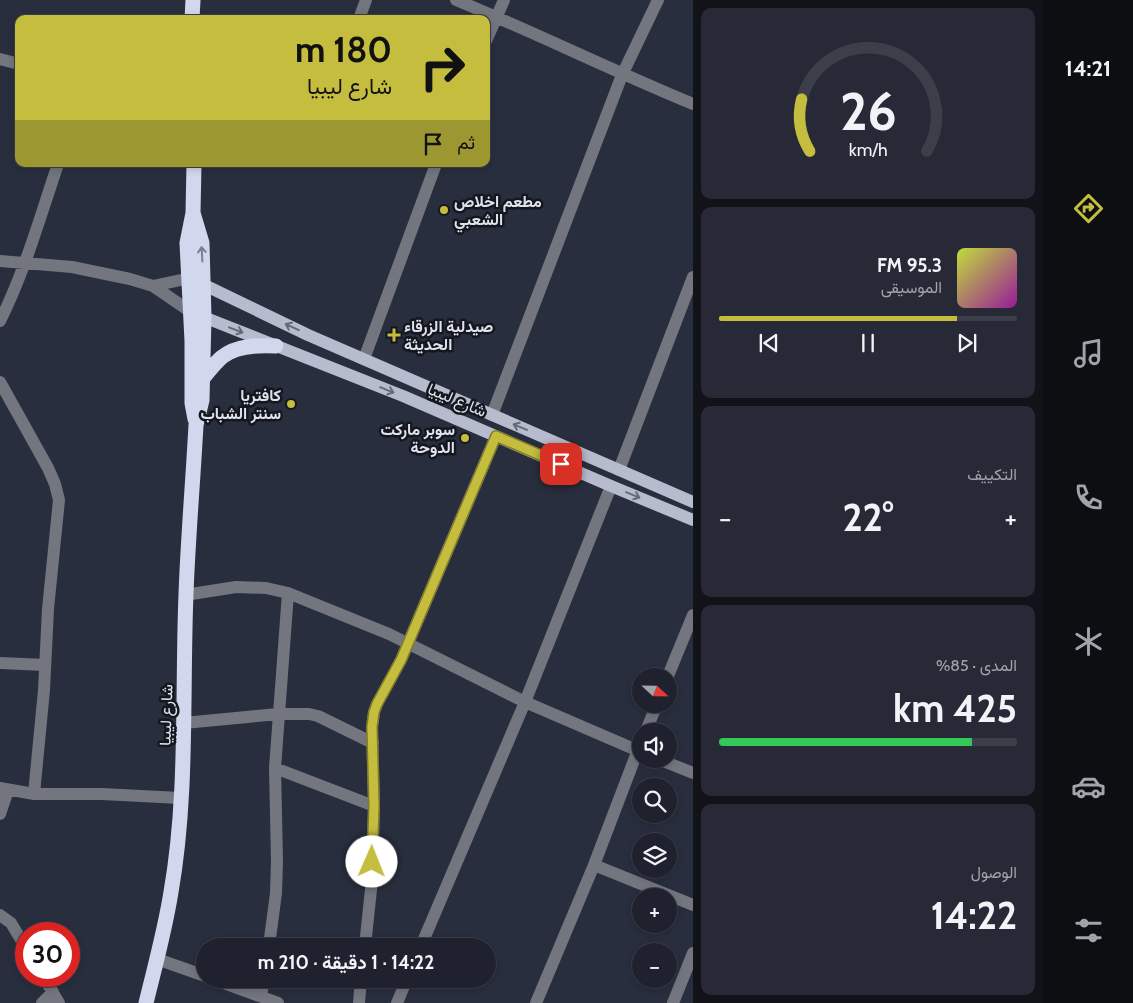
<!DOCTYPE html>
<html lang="ar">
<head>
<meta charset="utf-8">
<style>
	body { margin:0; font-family:Cabin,Vazirmatn,sans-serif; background:#272a36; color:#f1f3f6; direction:rtl; height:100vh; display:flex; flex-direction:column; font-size:19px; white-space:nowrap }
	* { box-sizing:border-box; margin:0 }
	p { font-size:16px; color:#a1a4aa }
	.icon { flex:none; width:28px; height:28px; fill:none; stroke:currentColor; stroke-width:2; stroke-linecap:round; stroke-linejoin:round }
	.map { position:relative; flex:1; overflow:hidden; direction:ltr }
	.side { display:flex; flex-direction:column; gap:8px; padding:8px; background:#111319; width:350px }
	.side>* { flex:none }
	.hud { position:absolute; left:15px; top:15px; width:475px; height:152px; border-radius:10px; box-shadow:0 2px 8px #0003,0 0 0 1px #3c3f4a; direction:rtl; background:#c4bd3e; color:#111; overflow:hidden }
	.needle { width:32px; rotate:112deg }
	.fabs { position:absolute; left:632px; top:668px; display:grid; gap:10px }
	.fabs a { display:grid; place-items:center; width:45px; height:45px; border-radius:50%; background:#1f222e; box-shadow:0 2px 8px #0003,0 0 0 1px #3c3f4a; font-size:25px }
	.speed { position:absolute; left:15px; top:922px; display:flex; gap:10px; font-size:25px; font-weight:700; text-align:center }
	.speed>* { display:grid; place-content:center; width:65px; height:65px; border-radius:50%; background:#1f222e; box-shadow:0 2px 8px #0003,0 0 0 1px #3c3f4a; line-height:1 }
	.speed .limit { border:8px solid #d22; background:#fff; color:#111 }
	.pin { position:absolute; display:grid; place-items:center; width:42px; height:42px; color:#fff; margin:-21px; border-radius:10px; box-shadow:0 2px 8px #0006 }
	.me { position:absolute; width:55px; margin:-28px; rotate:1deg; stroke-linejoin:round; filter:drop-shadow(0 0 4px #0008) }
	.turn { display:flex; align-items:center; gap:18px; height:105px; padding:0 15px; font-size:22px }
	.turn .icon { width:65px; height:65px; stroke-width:2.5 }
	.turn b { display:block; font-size:35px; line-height:42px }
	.then { display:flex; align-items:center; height:48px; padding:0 15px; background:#0003; gap:10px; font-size:19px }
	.big { font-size:38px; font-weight:700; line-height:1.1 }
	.side .card { flex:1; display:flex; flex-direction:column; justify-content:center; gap:8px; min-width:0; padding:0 18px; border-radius:10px; background:#272a36 }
	.side .dial { align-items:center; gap:0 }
	.dial svg { height:130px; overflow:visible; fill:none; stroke:#3c3f4a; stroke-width:7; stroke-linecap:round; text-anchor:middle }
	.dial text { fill:#f1f3f6; stroke:none }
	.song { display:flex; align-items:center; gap:15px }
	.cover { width:60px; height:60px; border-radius:8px; background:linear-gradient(135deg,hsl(70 70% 55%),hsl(300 70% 35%)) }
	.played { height:5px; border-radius:2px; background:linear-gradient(90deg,#c4bd3e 80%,#3c3f4a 80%) }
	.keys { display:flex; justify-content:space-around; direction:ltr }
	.heat { display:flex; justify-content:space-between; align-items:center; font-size:28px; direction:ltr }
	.charge { height:8px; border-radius:4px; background:linear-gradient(90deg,#34c759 85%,#3c3f4a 0) }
	.trip { position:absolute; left:196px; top:938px; width:300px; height:50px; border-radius:25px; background:#1f222e; box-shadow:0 2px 8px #0003,0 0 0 1px #3c3f4a; font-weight:700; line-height:50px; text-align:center; direction:rtl }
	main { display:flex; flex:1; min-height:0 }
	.dock { display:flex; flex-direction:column; width:90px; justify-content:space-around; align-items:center; background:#0c0e12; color:#a1a4aa }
	.dock .icon { width:35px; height:35px }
	.dock .current { color:#c4bd3e }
	.dock b { font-size:22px; color:#f1f3f6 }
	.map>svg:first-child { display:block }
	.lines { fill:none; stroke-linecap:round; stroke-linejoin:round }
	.minor { stroke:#73767e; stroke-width:12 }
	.major { stroke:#b6bcce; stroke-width:12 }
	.highway { stroke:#d1d8ed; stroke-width:15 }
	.oneway { stroke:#7c8190 }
	.oneway2 { stroke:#666a76 }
	.route-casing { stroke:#7f7b28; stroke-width:12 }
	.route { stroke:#c4bd3e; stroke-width:9 }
	.poi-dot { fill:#c4bd3e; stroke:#15171e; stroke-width:2 }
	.labels { text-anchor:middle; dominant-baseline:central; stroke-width:5; stroke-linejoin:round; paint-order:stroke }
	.poi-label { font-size:16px; font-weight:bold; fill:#e0e3ee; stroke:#15171e; text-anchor:start }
	.street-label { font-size:16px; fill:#e0e3ee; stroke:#15171e }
</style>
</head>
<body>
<main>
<nav class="dock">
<b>14:21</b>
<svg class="icon current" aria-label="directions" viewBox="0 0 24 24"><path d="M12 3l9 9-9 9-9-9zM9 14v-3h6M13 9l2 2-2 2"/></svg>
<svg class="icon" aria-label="music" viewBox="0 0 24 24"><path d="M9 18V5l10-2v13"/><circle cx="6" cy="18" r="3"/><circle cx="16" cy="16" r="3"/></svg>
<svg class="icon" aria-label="phone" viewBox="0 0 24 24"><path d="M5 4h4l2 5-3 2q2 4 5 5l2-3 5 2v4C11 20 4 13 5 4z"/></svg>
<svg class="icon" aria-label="climate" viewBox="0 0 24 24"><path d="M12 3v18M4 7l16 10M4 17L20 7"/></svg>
<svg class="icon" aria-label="car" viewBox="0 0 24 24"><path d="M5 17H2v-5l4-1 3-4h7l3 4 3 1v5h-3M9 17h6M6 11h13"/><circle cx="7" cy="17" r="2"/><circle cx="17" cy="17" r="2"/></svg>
<svg class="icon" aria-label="filters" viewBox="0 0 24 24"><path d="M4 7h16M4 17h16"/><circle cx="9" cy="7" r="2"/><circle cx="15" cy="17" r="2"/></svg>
</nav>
<section class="side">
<div class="card dial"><svg viewBox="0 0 100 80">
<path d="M14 69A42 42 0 1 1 86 69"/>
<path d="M14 69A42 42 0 0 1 9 37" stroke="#c4bd3e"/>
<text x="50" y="56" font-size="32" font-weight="700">26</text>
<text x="50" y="72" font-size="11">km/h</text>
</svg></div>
<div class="card">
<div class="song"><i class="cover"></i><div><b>95.3 FM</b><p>الموسيقى</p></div></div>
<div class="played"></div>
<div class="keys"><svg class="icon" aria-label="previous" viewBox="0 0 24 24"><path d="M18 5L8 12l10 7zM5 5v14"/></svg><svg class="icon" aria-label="pause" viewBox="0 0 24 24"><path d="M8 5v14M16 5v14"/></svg><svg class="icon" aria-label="next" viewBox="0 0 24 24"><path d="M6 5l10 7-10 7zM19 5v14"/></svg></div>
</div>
<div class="card"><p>التكييف</p>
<div class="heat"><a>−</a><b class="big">22°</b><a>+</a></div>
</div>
<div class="card"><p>المدى · 85%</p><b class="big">425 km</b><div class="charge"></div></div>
<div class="card"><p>الوصول</p><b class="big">14:22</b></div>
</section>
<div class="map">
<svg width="693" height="1003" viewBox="0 0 693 1003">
	<rect width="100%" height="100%" fill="#292e3e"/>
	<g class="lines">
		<path class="minor" d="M456 0C536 33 613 71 693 104
			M359 19 366 0
			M486 41 504 0
			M0 59 19 64
			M0 261 72 267 130 279 153 286 191 312
			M153 286 190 278
			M0 321C25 271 40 217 58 164
			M364 359 436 164
			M0 382 48 468 55 484 59 500 48 609 44 690 34 794
			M492 415 622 75 658 0
			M619 470 693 277
			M185 595 236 587 266 588 288 593 389 634 525 702 641 752
			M0 663 45 665
			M668 676 693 615
			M184 723 278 714H309L318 716 373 743
			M646 731 657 704
			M658 759 693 773
			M275 768 374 806
			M0 788 34 794H102L180 798
			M0 814 8 790
			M594 865 693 905
			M0 915 11 923 26 948
			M269 946 276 893 277 861 275 768 288 593
			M365 946 372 880 374 806 372 727 374 712 377 704 401 660 496 436
			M421 946 525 702 611 486
			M157 959 205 976
			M43 976 59 1003
			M213 979 278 1003
			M261 996 264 979
			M42 1003 53 992
			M359 1003 361 979
			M397 1003 407 979
			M536 1003 594 865 641 742
			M673 1003 693 953"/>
		<path class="major" d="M196 281 308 335 693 502
			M196 314 403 396 611 486 693 520"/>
		<path class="highway" d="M192 19 193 0
			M194 164 193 213 187 243 192 341V403L195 419
			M203 378C209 371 215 363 222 357 237 345 259 345 276 346
			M146 1003C155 966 165 930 171 892 188 795 182 693 186 594 188 538 193 481 196 425L202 400 204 317 202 243 193 213"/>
	</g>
	<defs><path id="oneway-shaft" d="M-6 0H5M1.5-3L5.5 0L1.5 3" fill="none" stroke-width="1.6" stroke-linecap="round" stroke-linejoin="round" transform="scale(1.25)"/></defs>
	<use class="oneway" href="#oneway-shaft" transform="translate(202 254) rotate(-93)"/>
	<g class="oneway2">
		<use href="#oneway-shaft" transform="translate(292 327) rotate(-155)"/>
		<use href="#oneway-shaft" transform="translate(236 330) rotate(21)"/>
		<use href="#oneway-shaft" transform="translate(387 390) rotate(22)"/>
		<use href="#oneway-shaft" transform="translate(520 427) rotate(-157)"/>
		<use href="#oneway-shaft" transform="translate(633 495) rotate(22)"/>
	</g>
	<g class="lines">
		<defs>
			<path id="route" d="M372 862 374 806 372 727 374 712 377 704 401 660 496 436 561 464"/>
		</defs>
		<use href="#route" class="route-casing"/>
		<use href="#route" class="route"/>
	</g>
	<g class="poi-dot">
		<circle cx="444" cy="210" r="5"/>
		<path d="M391.5 327.5h5v5h5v5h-5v5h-5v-5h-5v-5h5z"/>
		<circle cx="291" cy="404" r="5"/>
		<circle cx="465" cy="438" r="5"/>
	</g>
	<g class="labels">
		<g class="poi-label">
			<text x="454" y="201">مطعم اخلاص<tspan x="454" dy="18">الشعبي</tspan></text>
			<text x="404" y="326">صيدلية الزرقاء<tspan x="404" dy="18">الحديثة</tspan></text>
			<text x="281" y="395" text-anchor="end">كافتريا<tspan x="281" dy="18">سنتر الشباب</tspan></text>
			<text x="455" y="429" text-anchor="end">سوبر ماركت<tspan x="455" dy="18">الدوحة</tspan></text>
		</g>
		<g class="street-label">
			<text transform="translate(457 400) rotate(23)">شارع ليبيا</text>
			<text transform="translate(166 715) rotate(-88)">شارع ليبيا</text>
		</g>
	</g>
</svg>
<div class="fabs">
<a><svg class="needle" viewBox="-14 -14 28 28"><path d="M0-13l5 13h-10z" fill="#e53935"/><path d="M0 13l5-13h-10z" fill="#a1a4aa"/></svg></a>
<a><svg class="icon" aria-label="sound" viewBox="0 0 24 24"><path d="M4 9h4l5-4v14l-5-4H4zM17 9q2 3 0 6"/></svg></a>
<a><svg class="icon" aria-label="search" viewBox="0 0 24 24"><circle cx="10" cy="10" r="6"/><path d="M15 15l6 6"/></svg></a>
<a><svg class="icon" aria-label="layers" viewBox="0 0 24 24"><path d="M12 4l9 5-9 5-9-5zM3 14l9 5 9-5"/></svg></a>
<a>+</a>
<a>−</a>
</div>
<div class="speed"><div class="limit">30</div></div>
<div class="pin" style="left:561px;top:464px;background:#d93025"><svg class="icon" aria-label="arrive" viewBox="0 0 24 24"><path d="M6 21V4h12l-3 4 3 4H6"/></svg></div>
<svg class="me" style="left:372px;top:862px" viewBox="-20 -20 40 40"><circle r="19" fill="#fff"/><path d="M0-13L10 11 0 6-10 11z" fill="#c4bd3e"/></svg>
<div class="trip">14:22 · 1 دقيقة · 210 m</div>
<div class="hud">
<div class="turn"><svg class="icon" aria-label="right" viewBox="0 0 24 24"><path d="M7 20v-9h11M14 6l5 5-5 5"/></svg><div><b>180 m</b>شارع ليبيا</div></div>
<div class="then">ثم<svg class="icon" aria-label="arrive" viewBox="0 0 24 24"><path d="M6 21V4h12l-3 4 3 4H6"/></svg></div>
</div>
</div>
</main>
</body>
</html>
